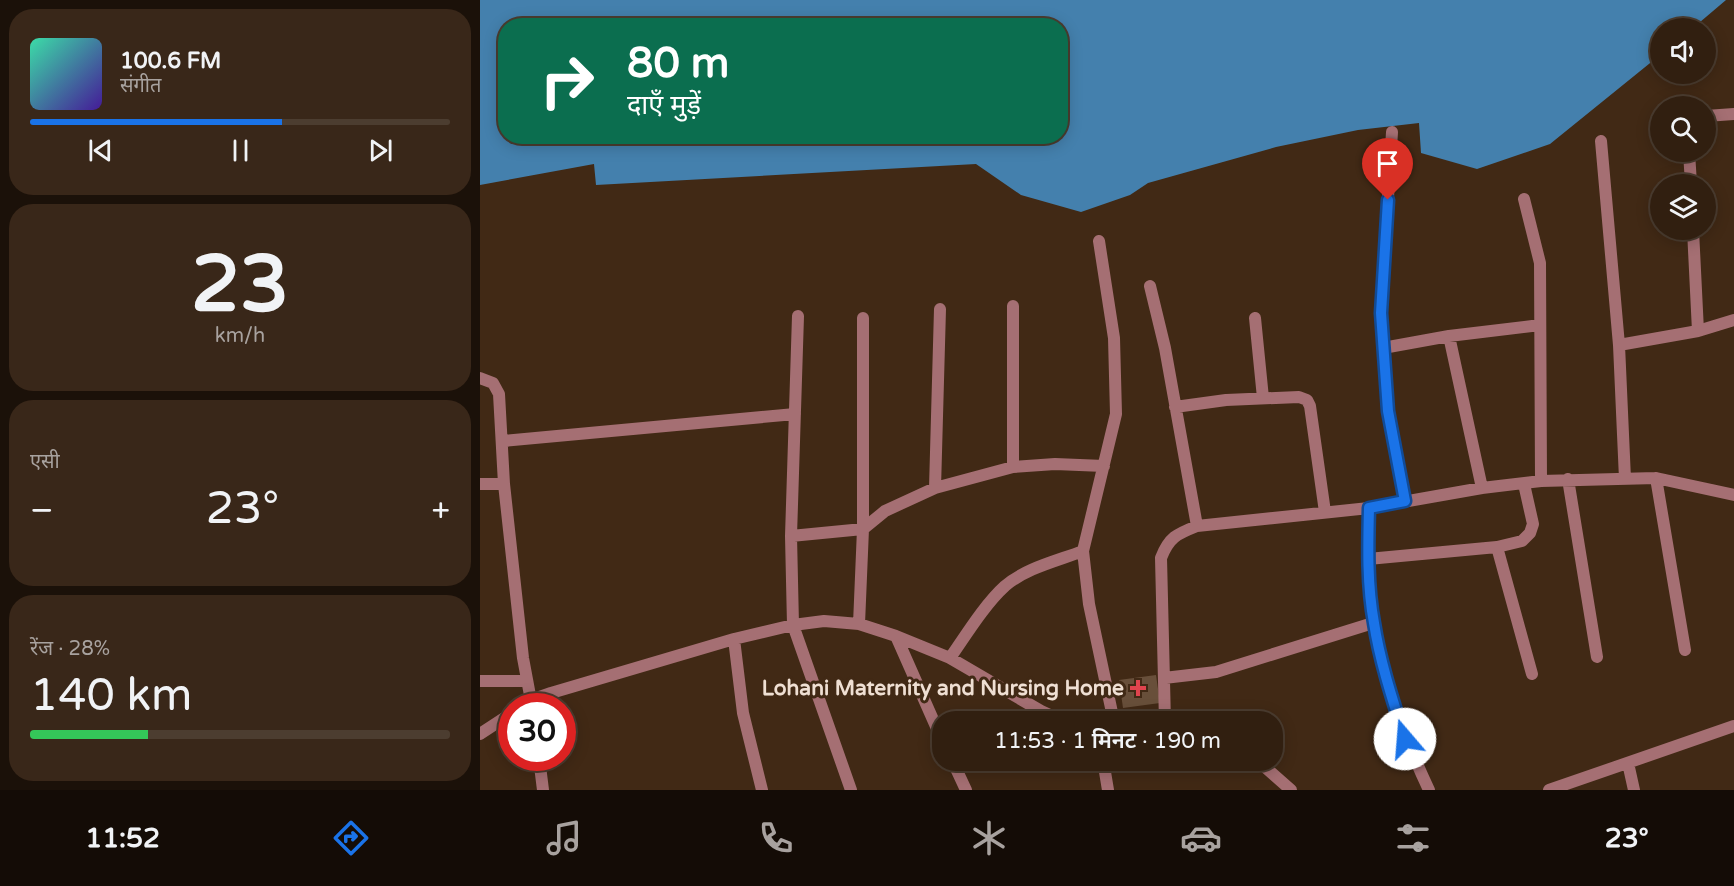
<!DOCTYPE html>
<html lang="hi">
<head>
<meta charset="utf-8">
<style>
	body { margin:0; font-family:"Varela Round","Noto Sans Devanagari",sans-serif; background:#392719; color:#f1f3f6; height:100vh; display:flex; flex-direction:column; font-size:22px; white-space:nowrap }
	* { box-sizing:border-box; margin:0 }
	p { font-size:20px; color:#a8a29f }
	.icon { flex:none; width:33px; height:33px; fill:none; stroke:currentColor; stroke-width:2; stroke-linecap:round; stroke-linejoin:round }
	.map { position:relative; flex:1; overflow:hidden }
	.drawer { display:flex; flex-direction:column; gap:9px; padding:9px; background:#1b1109; width:480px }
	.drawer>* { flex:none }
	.banner { position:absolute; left:18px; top:18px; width:570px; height:126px; border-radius:24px; box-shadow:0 3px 15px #0003,0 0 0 2px #4c3d30; background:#0b6e4f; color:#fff; overflow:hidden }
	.fabs { position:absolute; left:1170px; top:18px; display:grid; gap:12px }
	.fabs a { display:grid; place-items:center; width:66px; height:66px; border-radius:50%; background:#311f10; box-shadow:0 3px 15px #0003,0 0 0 2px #4c3d30; font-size:30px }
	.speed { position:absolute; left:18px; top:693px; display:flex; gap:12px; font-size:30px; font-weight:700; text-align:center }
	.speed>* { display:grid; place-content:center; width:78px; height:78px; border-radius:50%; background:#311f10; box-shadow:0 3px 15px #0003,0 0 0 2px #4c3d30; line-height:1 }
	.speed .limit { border:9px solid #d22; background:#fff; color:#111 }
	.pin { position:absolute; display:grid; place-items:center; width:51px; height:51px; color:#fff; margin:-62px -26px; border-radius:50% 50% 50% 0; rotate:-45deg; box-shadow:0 0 6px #0007 }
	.pin .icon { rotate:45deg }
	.me { position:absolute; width:66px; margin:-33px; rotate:342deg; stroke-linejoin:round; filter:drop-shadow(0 0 4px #0008) }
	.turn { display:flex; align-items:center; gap:21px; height:126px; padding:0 30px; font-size:27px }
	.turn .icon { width:78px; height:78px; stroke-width:2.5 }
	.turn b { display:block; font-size:42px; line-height:51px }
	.big { font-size:45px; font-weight:600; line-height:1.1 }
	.drawer .card { flex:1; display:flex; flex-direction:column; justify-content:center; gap:9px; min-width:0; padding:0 21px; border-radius:24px; background:#392719 }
	.drawer .dial { align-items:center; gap:0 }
	.dial b { font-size:78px; line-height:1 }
	.song { display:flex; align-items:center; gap:18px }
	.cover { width:72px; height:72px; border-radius:9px; background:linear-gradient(135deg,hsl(160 70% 55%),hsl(260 70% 35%)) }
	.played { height:6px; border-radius:3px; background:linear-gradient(90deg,#1a73e8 60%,#4c3d30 60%) }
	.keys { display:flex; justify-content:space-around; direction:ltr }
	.heat { display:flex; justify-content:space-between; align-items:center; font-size:33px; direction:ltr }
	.charge { height:9px; border-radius:4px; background:linear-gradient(90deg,#34c759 28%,#4c3d30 0) }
	.trip { position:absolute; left:452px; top:711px; width:351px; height:60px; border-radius:24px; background:#311f10; box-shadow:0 3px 15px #0003,0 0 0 2px #4c3d30; font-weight:600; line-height:60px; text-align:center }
	.tab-bar { display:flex; height:96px; justify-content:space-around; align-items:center; background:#140c06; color:#a8a29f }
	.tab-bar .icon { width:42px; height:42px }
	.tab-bar .selected { color:#1a73e8 }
	.tab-bar b { font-size:27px; color:#f1f3f6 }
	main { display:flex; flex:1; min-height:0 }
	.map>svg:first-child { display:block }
	.water { fill:#4480ad; fill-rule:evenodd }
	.building { fill:#684f3a }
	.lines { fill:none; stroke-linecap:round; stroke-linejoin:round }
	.street { stroke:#a56f73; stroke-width:12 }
	.route-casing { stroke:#114b97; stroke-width:15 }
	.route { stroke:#1a73e8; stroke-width:10 }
	.health-dot { fill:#e0444e; stroke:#412915; stroke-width:2 }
	.labels { text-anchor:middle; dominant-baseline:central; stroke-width:6; stroke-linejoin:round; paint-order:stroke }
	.poi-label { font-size:21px; font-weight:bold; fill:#efdfd3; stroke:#412915; text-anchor:end }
</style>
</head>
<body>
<main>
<section class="drawer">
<div class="card">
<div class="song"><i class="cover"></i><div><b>100.6 FM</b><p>संगीत</p></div></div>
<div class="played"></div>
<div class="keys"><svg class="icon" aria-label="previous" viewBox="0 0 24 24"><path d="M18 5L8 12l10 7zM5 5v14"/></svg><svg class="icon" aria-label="pause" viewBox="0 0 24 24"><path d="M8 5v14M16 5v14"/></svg><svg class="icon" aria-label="next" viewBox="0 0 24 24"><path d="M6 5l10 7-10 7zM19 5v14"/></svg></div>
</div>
<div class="card dial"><b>23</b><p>km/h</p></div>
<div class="card"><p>एसी</p>
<div class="heat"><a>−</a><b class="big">23°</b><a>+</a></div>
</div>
<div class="card"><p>रेंज · 28%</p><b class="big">140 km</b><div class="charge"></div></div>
</section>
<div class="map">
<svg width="1254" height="790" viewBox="0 0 1254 790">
	<rect width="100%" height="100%" fill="#412915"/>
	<path class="water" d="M0 0H1246L1213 28H1180V55L1070 144 997 169 941 153 939 123 878 130 796 147 668 183 650 195 601 212 541 195 496 164 116 185 114 164 0 185ZM26 26H580V136H26Z"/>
	<path class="building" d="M676 675 680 703 643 708 639 680Z"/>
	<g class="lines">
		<path class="street" d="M1226 116 1254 114
			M912 132 901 313 908 411 925 501
			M1121 141 1139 345 1145 479
			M1209 152 1211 184
			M1044 199 1060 263 1061 481
			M1213 230 1218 331
			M619 241 634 338 636 414 603 551 609 604 634 722
			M670 286 685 348 717 526
			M533 306V467
			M318 316 311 536 313 625 371 790
			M775 318 783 398
			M969 336 1002 488
			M1139 345 1218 331 1254 320
			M903 348 969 336 1060 325
			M0 378 13 383 19 394 24 484 43 658 52 706
			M695 407 746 400 819 397 827 400 830 406 845 512
			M23 441 315 414
			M1176 478 1205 650
			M1088 479 1117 657
			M0 484H24
			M455 488 460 309
			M889 508C888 547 887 586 894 624 903 682 924 737 949 790
			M311 536 383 529 405 511 455 488 533 467 575 464 624 466
			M1017 547 1052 674
			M888 559 1017 547 1042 541 1050 533 1053 524 1044 484
			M379 624 383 529V318
			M416 636 462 740
			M254 639 263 713 282 790
			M470 658C486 635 505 604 525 586 546 568 577 561 603 551
			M684 678 736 672 893 623
			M0 681H47
			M42 706 51 700 71 693 254 639 313 625 344 621 379 624 416 636 470 658 561 711 585 722
			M685 722 681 558C689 537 697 534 717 526L889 508 1002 488 1061 481 1176 478 1254 495
			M0 734 32 713
			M59 758 63 790
			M472 760 486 790
			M623 760 628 790
			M777 760 811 790
			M1148 763 1154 790
			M1069 790 1254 726"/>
	</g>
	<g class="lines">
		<defs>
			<path id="route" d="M908 200 901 313 908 411 925 501 889 508C888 546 887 585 894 623 900 662 913 701 925 739"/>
		</defs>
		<use href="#route" class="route-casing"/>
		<use href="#route" class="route"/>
	</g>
	<path class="health-dot" d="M655 679h6v6h6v6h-6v6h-6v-6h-6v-6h6z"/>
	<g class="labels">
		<g class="poi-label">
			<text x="644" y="688">Lohani Maternity and Nursing Home</text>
		</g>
	</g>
</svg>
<div class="fabs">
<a><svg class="icon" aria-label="sound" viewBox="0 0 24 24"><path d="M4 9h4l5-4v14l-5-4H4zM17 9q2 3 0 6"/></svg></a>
<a><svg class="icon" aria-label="search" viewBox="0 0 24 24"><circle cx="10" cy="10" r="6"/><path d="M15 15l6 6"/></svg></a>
<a><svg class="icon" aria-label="layers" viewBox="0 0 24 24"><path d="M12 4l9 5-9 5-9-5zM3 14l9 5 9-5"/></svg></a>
</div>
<div class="speed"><div class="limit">30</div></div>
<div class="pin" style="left:908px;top:200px;background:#d93025"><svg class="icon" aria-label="arrive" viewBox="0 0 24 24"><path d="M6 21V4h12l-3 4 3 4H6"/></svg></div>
<svg class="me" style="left:925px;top:739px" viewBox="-20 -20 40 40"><circle r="19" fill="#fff"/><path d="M0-13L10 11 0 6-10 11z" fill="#1a73e8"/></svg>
<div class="trip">11:53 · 1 मिनट · 190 m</div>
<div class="banner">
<div class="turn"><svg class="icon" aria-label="right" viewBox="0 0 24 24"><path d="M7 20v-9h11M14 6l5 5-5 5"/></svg><div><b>80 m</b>दाएँ मुड़ें</div></div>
</div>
</div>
</main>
<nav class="tab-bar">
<b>11:52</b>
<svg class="icon selected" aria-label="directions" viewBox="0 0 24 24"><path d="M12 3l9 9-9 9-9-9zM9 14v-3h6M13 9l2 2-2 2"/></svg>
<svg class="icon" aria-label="music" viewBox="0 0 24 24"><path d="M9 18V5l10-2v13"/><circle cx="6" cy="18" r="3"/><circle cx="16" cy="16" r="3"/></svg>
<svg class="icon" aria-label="phone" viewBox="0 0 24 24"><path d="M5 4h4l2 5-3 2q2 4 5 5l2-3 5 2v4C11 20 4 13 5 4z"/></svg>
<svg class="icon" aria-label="climate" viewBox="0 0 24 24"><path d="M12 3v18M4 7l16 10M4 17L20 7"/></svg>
<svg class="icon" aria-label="car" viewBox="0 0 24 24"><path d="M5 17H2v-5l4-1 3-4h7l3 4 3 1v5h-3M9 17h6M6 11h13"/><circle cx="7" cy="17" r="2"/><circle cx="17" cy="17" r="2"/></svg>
<svg class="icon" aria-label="filters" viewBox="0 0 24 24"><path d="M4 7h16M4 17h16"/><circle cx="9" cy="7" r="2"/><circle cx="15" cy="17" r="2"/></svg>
<b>23°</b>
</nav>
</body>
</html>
